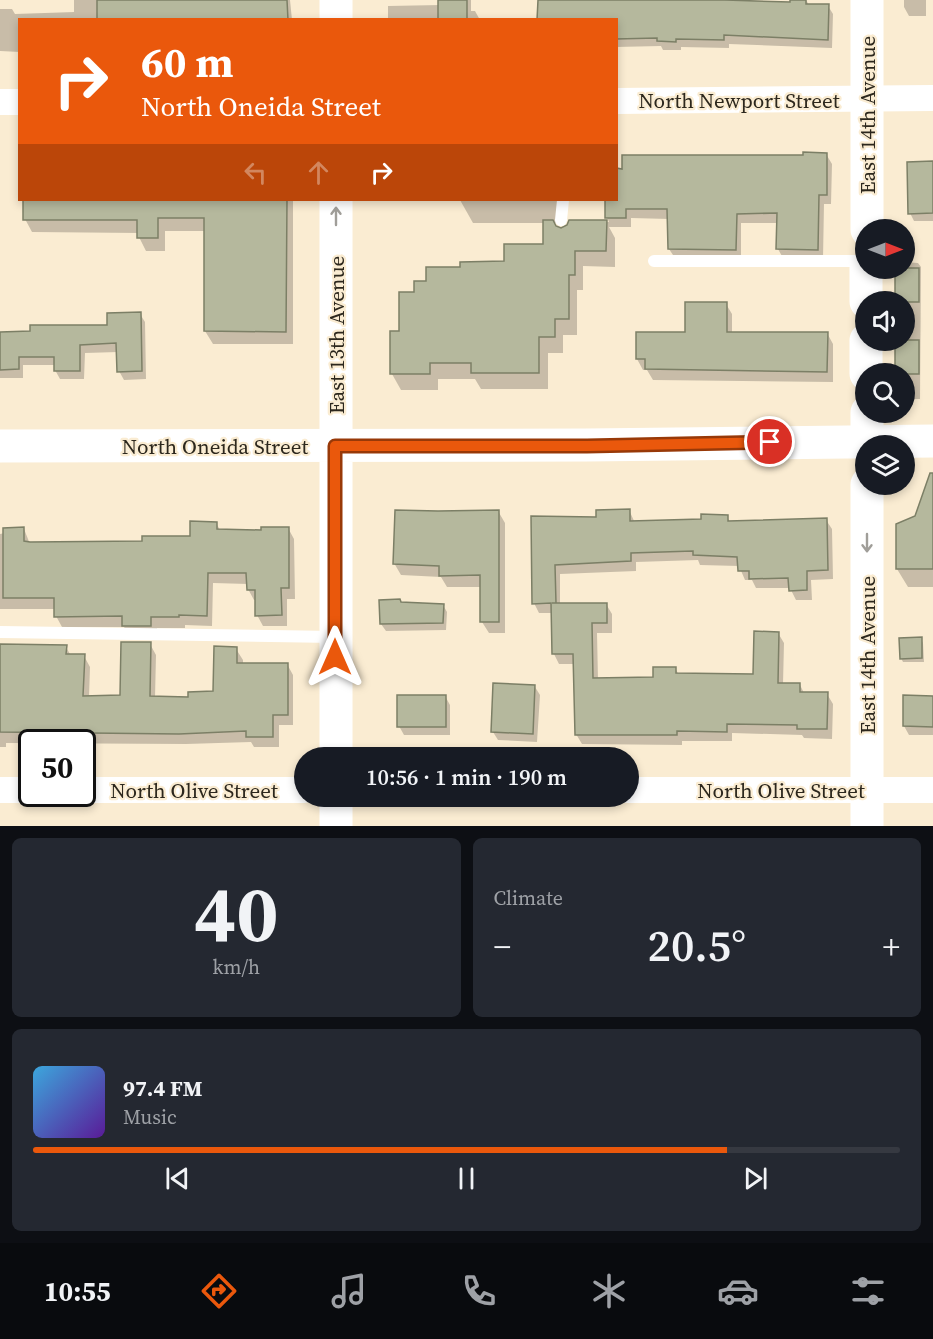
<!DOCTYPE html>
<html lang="en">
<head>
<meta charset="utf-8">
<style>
	body { margin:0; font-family:"Source Serif 4",serif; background:#242831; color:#f1f3f6; height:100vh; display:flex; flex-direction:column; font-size:22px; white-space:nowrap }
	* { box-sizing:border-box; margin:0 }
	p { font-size:20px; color:#9ea1a6 }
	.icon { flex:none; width:33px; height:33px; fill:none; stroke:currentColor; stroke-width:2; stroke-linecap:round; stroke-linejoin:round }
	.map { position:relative; height:826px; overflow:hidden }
	.details { display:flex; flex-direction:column; gap:12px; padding:12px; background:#0d0f14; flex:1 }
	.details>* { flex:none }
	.top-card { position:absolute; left:18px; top:18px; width:600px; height:183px; border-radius:0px; box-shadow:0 3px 9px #0003; background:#ea580c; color:#fff; overflow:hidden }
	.needle { width:39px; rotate:90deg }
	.fabs { position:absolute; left:855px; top:219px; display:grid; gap:12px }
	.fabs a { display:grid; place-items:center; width:60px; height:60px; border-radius:50%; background:#171b24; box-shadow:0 3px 9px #0003; font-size:30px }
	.speed { position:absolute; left:18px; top:729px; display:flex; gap:12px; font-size:30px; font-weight:700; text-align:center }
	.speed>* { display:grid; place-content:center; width:78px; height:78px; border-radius:50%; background:#171b24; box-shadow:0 3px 9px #0003; line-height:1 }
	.speed .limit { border:3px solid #111; border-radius:9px; background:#fff; color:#111 }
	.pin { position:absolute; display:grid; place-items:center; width:51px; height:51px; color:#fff; margin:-26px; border:3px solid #fff; border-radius:50%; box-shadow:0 2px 6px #0007 }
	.me { position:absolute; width:66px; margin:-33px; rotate:0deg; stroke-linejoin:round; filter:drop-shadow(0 0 4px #0008) }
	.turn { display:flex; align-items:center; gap:21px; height:126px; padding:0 24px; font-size:27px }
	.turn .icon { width:78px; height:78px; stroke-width:2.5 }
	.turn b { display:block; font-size:42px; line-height:51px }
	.lanes { display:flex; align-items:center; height:57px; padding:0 24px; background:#0003; justify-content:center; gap:30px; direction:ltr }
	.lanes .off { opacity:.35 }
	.big { font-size:45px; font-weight:600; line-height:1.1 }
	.details .card { flex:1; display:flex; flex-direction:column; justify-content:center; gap:9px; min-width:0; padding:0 21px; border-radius:9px; background:#242831 }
	.details .dial { align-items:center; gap:0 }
	.dial b { font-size:78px; line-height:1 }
	.song { display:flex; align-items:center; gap:18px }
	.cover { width:72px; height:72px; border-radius:9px; background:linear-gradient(135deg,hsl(200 70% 55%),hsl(270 70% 35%)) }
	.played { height:6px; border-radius:3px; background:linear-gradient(90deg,#ea580c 80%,#363941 80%) }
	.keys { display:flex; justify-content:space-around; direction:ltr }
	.heat { display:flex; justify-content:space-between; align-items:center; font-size:33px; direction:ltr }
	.details .tiles { flex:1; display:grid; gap:12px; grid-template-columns:1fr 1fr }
	.card:last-child { grid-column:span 2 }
	.trip { position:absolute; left:294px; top:747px; width:345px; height:60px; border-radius:30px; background:#171b24; box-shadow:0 3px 9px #0003; font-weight:600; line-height:60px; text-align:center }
	.menu { display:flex; height:96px; justify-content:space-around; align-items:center; background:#090b0e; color:#9ea1a6 }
	.menu .icon { width:42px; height:42px }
	.menu .selected { color:#ea580c }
	.menu b { font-size:27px; color:#f1f3f6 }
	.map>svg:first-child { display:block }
	.shadow { fill:#0003 }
	.building { fill:#b5b89d; stroke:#7c7f66; stroke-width:1.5 }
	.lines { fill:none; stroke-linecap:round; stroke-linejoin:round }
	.lane { stroke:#fff; stroke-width:12 }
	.street { stroke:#fff; stroke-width:26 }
	.secondary { stroke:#fff; stroke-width:33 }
	.oneway { stroke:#a09e99 }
	.route-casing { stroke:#983908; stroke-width:15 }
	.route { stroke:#ea580c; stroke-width:10 }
	.labels { text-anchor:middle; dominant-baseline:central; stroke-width:4.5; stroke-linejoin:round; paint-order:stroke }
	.street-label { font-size:21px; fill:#2c271d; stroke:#faecd2 }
</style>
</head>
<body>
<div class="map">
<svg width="933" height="826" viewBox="0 0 933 826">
	<rect width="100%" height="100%" fill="#faecd2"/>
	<path class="shadow" d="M74 0H290L292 20H20V52L0 51V9H12L15 14 74 12Z
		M440 0H471V11H475L480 20H388V6L440 5Z
		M539 0H693L791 4V0H806L809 5 828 6 833 14 832 48 729 44V48L681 47V50H663L661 46 616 47V20Z
		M904 0H926V16H909L904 7Z
		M826 154 832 164 831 204H824L823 259 783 258 778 249V223H741V259L675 258 669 249V219L631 218V227H609L615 238V267L583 266V290H577V335H563V353H548V389H481L475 379H438V390H401L392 374 400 333 428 283 462 268 506 263 545 246V223H473L460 200H560V223H553L555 228 561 230 568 226 570 222H609L607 217V200H616L804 156Z
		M933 163V221H914L910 213Z
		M25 200H293V344H213L205 331 206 231H165V251H146L139 237V233L32 232 25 219Z
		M904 262 918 263 921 267 920 399H904Z
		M726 304 732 314V334L827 333 833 344V382L653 380 647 370H643L637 359 638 333H686Z
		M140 314 145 322 146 379 124 380 119 371 118 352 85 353 84 379H60L55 370V365H23V378H0V333L109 326Z
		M933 497V587H908L897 569 916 517Z
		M629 510 635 523 702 521 727 517 730 522 826 520 832 529 833 579 811 580 812 600H796L790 588H756L752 580H745L739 566 700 565 698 560 636 562V571L560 574V605L606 604 612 614V633H597L598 680 655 679 675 668 679 675 754 676 778 633 784 643 783 684 800 685 804 693 827 694 833 704 832 739 804 738 802 735 732 733V741H682V745L582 744 576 734 575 664H559L554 654 553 613H539L534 603 532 518H597Z
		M498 511 505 523V633H489L482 622 481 587H447L441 577 401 575 394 563Z
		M216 523 220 530 262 531 288 528 294 539 295 599H287V626H263L257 615 256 600H254L248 589V584L213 583 212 626 185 625V628H157V637L129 636 124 627H62L56 616V609H0V534L24 529 30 544 144 543 191 537Z
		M401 603 443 605 447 612 446 630 386 631 381 624Z
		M921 639 923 643 924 662H903L901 658Z
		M0 644 66 647 71 656H84L90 667 89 697H122L150 644 156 655 155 698 190 699 214 693 236 649 243 660V664H287L293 675V725H279V747H254L251 742 186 744 6 743V747H0Z
		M535 687 540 695 537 742 498 740 493 732Z
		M445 696 450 705V735H404L399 726Z
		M933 697V735H909L904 726Z"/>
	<path class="building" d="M97 0H287L288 20H97Z
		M438 0H467V20H438Z
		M538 0H725L790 2V0H806V4H829L828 40 724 35V40L676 39V42L657 41V38L616 39V20H537Z
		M803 152 827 153V195H819L818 250 776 249 777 213 737 214 736 250 668 249 667 209H626V218H605V200H616V168L622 169V155H803Z
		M933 161V213L908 214 907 162Z
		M23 200H287L286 332 204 331V218H158V238H137V220H23Z
		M543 220H553L556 226 561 228 567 225 569 220H607L606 251H575V275H569V319H555V337H539V373H471V363H430V374H390V331H399V292H414V281H426V267H460V262L504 261V244H543Z
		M895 268H919V302H895Z
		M685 302H727V332H828L827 372 645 369V359H636V332H685Z
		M141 312 142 371 117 372 116 343 80 345V371H54V357H19V369L0 370V332L30 331V325H107V313Z
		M895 340H919V374H895Z
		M930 473H933V569H896V524L915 516Z
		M630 509V521L701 519V514L728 515V521L827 518 828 570 807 571V590L789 591 788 578 749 579V571H738L737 557 693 555V551L631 553V561L555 565 556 603H552H607V623H592L593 678 653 677V667H676V673L753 674 754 631 779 632 778 683H800V692H828L827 729H797V725L727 724V732L677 731V735H575L573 654H552L551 603 532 604 531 516 596 517V510Z
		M395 510 438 511 499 510V622H480V575L439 576V566L393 564Z
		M190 521 217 522V529L261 530V527H289V588H281L282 615 255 616V590H247L246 573H208L207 616 179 615V617H151V626H122V616L54 617V598H3V528L24 527V541L30 542 142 541V536H190Z
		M400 599 401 602 444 604 443 623 380 624 379 600Z
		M922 637V658L900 659 899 638Z
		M121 642H151L150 696 188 697V692L213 691 214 646 237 647V663H288V715H273V737H246V731L179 734 0 732V644L67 645 66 654H85L83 696 120 695Z
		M493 683 535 685 533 734 491 732Z
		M397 695H446V727H397Z
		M903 695 933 696V727L903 726Z"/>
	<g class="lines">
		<path class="lane" d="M561 220 563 200
			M654 261H865
			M0 632 335 637"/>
		<path class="street" d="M616 101 933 98
			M0 102H20
			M0 790H32
			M82 790H304
			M628 790H933"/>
		<path class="secondary" d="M336 0V20
			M867 230V0
			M866 268V302
			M866 340V374
			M867 412V446
			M0 446 587 445 933 441
			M867 484V826
			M336 758V200
			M336 826V796"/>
	</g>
	<defs><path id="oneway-shaft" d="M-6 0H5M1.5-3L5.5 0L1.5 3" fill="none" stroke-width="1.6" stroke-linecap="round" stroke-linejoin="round" transform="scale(1.5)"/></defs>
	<g class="oneway">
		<use href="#oneway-shaft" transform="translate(336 216) rotate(-90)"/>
		<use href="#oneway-shaft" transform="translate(867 543) rotate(90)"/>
	</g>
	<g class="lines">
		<defs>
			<path id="route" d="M335 657V446H587L770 442"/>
		</defs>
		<use href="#route" class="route-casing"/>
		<use href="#route" class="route"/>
	</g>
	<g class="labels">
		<g class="street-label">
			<text x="739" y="100">North Newport Street</text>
			<text transform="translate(867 115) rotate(-90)">East 14th Avenue</text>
			<text transform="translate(336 335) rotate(-90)">East 13th Avenue</text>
			<text x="215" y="446">North Oneida Street</text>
			<text transform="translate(867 655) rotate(-90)">East 14th Avenue</text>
			<text x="194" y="790">North Olive Street</text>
			<text x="781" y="790">North Olive Street</text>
		</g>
	</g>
</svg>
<div class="fabs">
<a><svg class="needle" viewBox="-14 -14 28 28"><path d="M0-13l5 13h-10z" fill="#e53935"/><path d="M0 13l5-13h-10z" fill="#9ea1a6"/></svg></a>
<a><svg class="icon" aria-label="sound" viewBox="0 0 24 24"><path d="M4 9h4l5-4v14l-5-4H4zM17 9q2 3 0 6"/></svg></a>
<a><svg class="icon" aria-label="search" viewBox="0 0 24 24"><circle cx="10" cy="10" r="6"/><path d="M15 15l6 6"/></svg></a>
<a><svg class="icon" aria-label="layers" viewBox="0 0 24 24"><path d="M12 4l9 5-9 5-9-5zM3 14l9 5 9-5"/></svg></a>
</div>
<div class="speed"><div class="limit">50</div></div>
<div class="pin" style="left:770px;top:442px;background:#d93025"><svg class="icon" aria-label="arrive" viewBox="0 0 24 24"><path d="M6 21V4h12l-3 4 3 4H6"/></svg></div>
<svg class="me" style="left:335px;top:657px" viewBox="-20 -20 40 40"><path d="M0-17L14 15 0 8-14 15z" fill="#ea580c" stroke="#fff" stroke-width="4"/></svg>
<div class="trip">10:56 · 1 min · 190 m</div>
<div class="top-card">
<div class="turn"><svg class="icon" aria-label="right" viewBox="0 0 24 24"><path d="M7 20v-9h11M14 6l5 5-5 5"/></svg><div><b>60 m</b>North Oneida Street</div></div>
<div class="lanes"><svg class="icon off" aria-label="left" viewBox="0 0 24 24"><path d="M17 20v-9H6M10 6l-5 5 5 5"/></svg><svg class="icon off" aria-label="ahead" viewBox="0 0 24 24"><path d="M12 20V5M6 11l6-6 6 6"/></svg><svg class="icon" aria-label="right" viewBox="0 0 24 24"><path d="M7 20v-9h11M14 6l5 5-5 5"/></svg></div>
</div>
</div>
<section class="details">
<div class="tiles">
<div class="card dial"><b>40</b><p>km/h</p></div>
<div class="card"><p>Climate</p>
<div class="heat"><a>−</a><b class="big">20.5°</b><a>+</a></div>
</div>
<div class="card">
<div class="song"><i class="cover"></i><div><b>97.4 FM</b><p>Music</p></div></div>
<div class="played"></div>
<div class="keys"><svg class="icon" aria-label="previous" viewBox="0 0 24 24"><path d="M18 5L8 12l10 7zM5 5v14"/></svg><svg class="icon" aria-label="pause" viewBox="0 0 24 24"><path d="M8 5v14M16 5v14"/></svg><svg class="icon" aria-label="next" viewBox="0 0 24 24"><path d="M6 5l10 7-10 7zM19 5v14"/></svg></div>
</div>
</div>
</section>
<nav class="menu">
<b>10:55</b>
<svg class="icon selected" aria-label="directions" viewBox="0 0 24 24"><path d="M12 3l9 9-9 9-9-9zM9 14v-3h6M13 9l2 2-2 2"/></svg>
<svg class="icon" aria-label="music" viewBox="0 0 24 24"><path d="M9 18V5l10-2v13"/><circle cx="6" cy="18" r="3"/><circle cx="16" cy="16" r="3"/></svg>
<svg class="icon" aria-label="phone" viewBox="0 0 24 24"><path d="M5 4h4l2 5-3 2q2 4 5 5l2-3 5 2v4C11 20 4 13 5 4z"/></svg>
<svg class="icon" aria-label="climate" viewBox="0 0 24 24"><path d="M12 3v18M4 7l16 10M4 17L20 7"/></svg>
<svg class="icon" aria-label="car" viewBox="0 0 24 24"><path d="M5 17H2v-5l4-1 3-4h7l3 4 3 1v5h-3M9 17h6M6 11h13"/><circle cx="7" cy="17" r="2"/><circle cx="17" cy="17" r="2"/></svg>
<svg class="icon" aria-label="filters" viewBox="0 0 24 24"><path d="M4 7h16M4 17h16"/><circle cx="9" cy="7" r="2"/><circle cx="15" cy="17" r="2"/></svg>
</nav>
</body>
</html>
